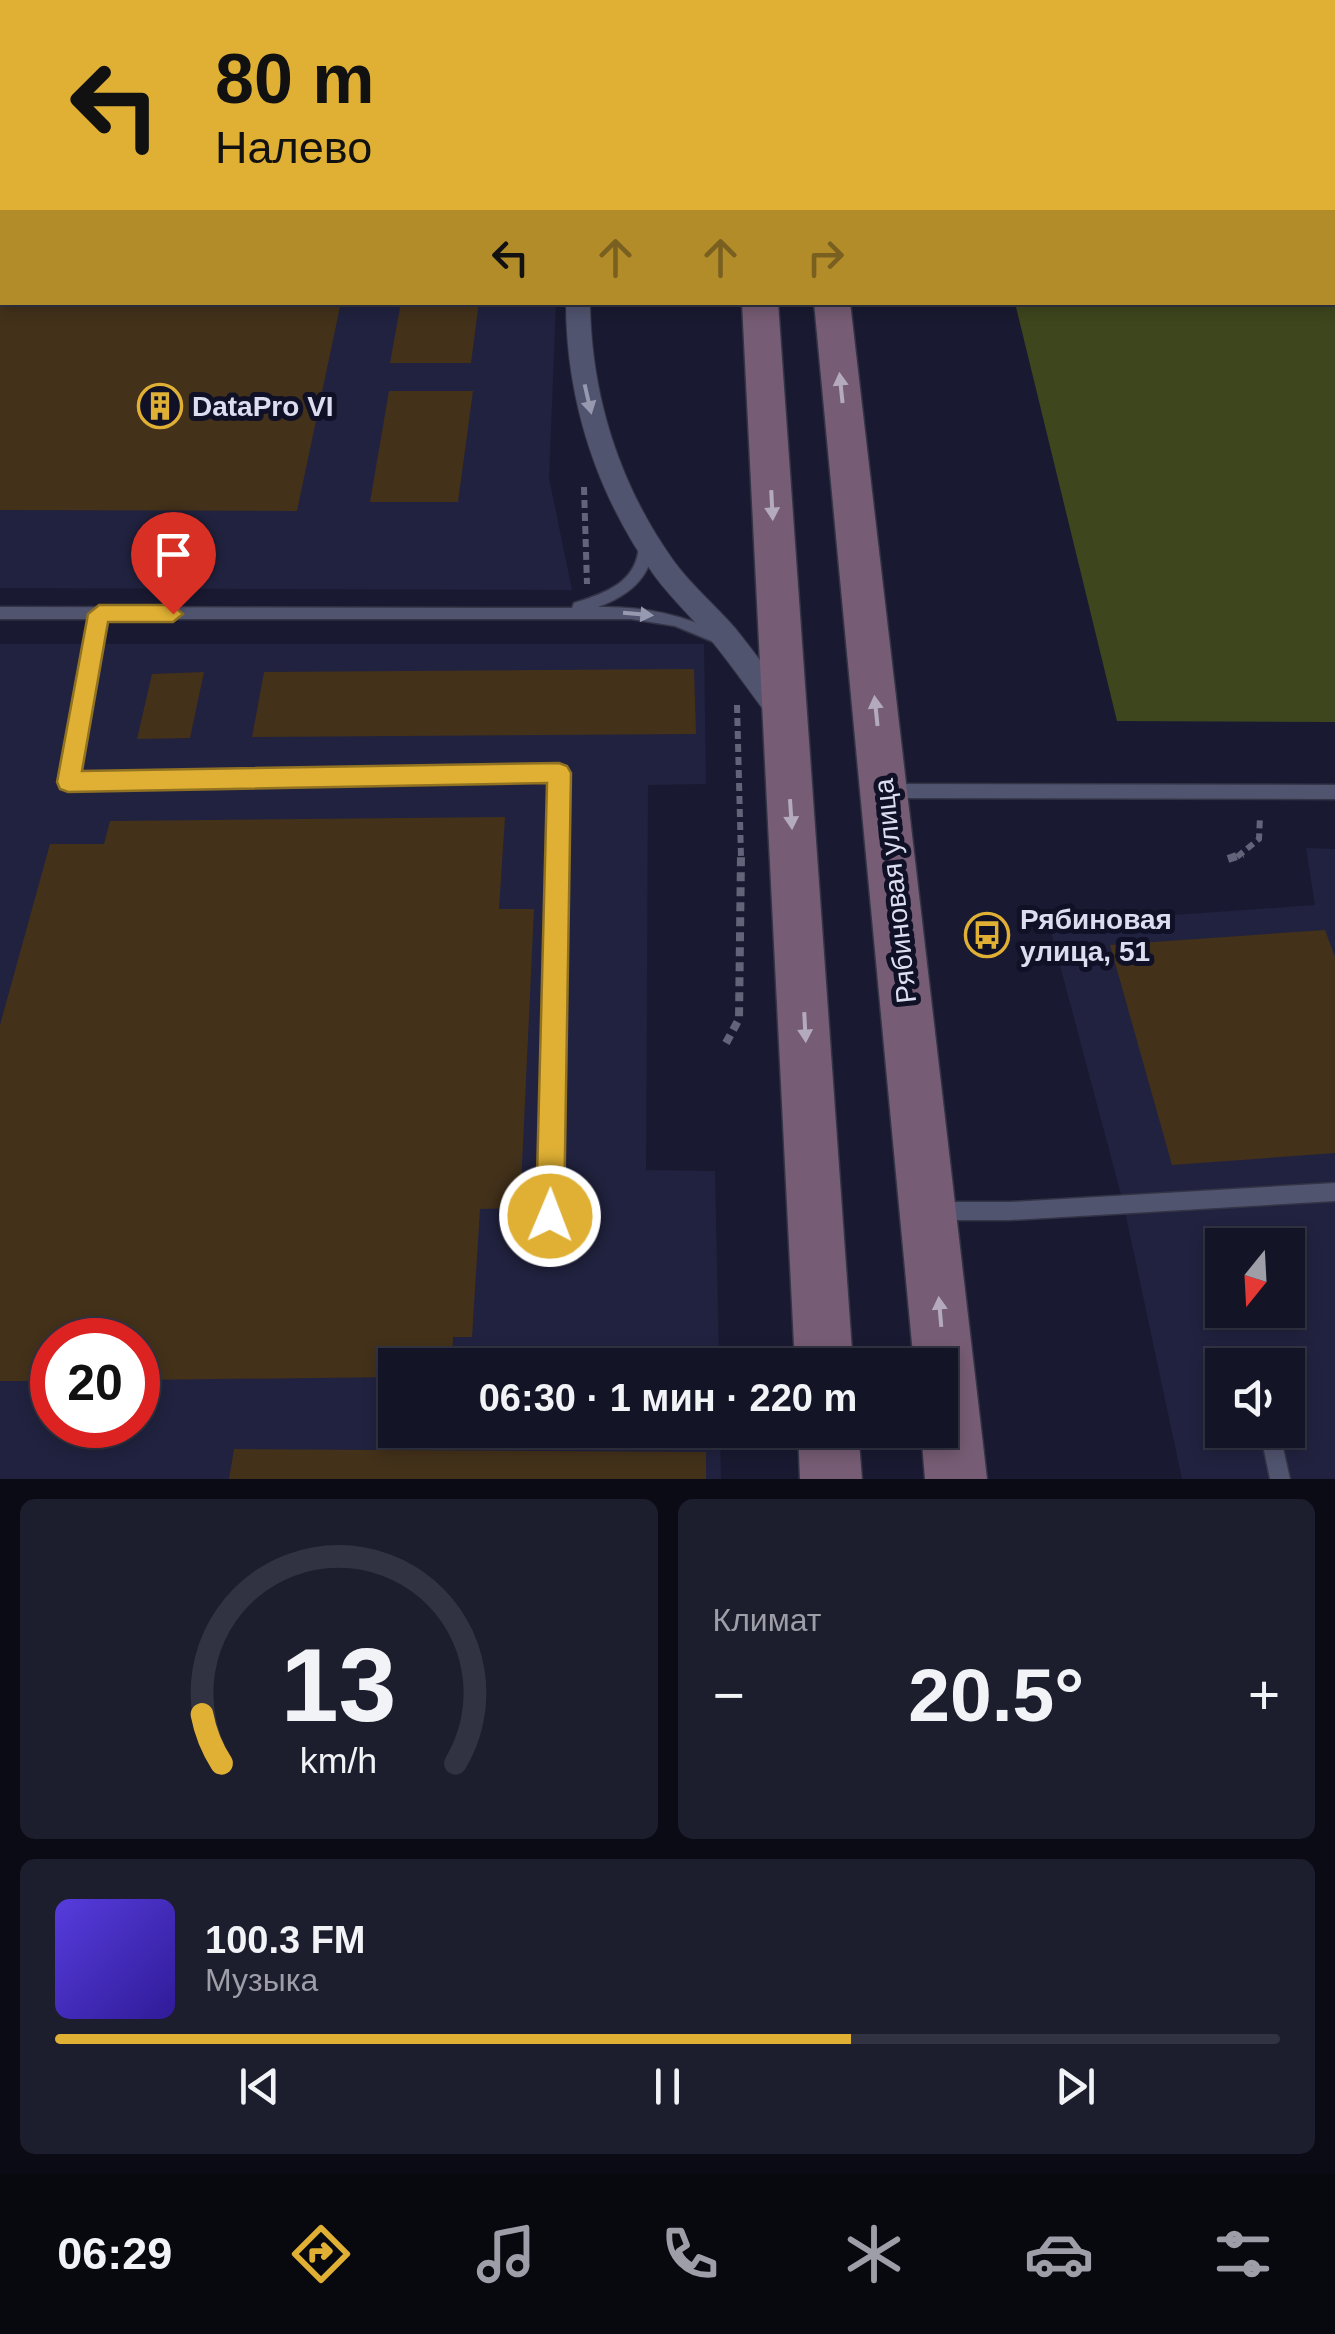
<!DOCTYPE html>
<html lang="ru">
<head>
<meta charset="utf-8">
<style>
	body { margin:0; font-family:Helvetica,sans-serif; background:#1c1d2d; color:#f1f3f6; height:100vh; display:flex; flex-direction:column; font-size:38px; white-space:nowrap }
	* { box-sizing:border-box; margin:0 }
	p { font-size:32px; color:#9d9ea7 }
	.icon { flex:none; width:55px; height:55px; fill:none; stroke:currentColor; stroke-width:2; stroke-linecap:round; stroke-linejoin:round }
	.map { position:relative; height:1479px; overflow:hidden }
	.side { display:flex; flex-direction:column; gap:20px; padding:20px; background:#0a0b14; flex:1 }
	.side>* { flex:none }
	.top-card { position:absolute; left:0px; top:0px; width:1335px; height:305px; box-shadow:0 5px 15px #0003,0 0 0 2px #323342; background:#dfb034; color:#111; overflow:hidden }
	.needle { width:65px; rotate:198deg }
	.buttons { position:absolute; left:1205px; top:1228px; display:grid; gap:20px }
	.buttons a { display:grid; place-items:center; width:100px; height:100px; border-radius:0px; background:#131425; box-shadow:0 5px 15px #0003,0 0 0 2px #323342; font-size:50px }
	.speed { position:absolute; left:30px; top:1318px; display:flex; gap:20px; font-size:50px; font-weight:700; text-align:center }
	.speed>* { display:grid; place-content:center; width:130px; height:130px; border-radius:50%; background:#131425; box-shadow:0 5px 15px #0003,0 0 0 2px #323342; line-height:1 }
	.speed .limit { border:15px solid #d22; background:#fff; color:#111 }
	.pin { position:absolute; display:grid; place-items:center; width:85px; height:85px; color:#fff; margin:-102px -42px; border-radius:50% 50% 50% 0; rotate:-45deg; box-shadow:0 0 10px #0007 }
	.pin .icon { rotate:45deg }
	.me { position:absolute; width:110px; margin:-55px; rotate:1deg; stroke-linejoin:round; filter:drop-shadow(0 0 8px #0008) }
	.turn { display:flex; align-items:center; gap:35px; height:210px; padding:0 50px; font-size:45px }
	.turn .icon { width:130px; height:130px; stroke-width:2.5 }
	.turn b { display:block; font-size:70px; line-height:85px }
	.lanes { display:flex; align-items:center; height:95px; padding:0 50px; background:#0003; justify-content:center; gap:50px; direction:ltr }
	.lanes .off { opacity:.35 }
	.big { font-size:75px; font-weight:800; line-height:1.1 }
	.side .card { flex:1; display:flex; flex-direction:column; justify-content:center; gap:15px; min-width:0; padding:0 35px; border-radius:15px; background:#1c1d2d }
	.side .dial { align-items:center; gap:0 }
	.dial svg { height:260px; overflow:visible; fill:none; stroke:#323342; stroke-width:7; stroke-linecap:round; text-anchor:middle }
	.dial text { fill:#f1f3f6; stroke:none }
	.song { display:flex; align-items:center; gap:30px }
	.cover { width:120px; height:120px; border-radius:15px; background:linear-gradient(135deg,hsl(250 70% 55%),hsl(250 70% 35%)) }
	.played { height:10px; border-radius:5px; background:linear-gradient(90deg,#dfb034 65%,#323342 65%) }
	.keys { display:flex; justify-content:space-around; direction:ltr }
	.heat { display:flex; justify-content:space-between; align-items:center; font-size:55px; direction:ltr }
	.side .tiles { flex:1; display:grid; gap:20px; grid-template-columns:1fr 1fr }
	.card:last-child { grid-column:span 2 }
	.trip { position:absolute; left:378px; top:1348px; width:580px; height:100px; border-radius:0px; background:#131425; box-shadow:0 5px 15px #0003,0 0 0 2px #323342; font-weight:800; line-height:100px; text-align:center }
	.tab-bar { display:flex; height:160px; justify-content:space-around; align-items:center; background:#08080f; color:#9d9ea7 }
	.tab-bar .icon { width:70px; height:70px }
	.tab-bar .active { color:#dfb034 }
	.tab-bar b { font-size:45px; color:#f1f3f6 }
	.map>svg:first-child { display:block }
	.built { fill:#21223f; fill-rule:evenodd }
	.green { fill:#3e461d }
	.building { fill:#43311a }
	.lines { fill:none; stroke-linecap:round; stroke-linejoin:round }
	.lane-casing { stroke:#343447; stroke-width:3 }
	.street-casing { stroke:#343447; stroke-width:2 }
	.secondary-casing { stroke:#343447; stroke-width:3 }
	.path-far1 { stroke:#636479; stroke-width:6; stroke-dasharray:8 5; stroke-linecap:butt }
	.path { stroke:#636479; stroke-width:8; stroke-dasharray:9 6; stroke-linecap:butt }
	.lane { fill:#51546f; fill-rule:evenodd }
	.street { fill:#51546f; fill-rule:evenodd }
	.secondary { fill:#765c74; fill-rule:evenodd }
	.oneway { fill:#b3aabe }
	.oneway2 { fill:#9699af }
	.route { fill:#dfb034; stroke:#917222; stroke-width:2.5 }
	.labels { text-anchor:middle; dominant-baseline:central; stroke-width:10; stroke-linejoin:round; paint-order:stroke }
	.poi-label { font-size:28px; font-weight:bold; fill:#dcdeef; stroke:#101127; text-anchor:start }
	.street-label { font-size:28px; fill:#dcdeef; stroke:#101127 }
</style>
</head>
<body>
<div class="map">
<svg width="1335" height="1479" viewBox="0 0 1335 1479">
	<rect width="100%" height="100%" fill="#191a31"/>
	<path class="built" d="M0 0H569L2 2V302L556 303 549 478 572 590 0 588Z
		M0 644H704L706 784 648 785 646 1170 715 1171 719 1365H395V1430H720L721 1479H0ZM52 1340H138V1425H52Z
		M1306 848 1335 849V1479H1182L1123 1202 1049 924 1315 905ZM1222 1245H1288V1310H1222ZM1222 1365H1288V1430H1222Z"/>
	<path class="green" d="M948 0H1335V722L1117 721 1015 303 1332 302V2H943Z"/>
	<path class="building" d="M0 302H341L297 511 0 510Z
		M401 302H479L471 363H390Z
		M389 391H473L458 502H370Z
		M694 669 696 734 252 737 264 672Z
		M204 672 190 738 137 739 152 674Z
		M505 817 499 909H534L520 1208 480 1209 472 1337H453L452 1365H395V1377L138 1380V1340H52V1381H0V1025L50 844H104L110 821Z
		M1325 930 1335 957V1153L1172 1165 1110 945Z
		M234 1449 706 1452V1479H229Z"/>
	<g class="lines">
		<defs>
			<path id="lane" d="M517 0H527L525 2H517Z
				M0 147H2V153H0Z
				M646 539 653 544C652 578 628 596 598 607 642 606 681 614 721 633L723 637 721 641 716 643 675 626 631 619H105L77 775 559 766 564 768 567 773 559 1216 557 1223 550 1225 543 1223 541 1216 551 780 68 789 63 787 60 782 91 619H0V607L572 608 574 603C606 593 638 582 639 544Z
				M888 784 1335 785V799L888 798 883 796 880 791 883 786Z
				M1335 1183V1201L1010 1220H940L933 1218 931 1211 933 1204 940 1202H1010Z
				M1263 1430H1279L1290 1479H1270L1261 1436Z"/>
			<path id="street" d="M582 0H600L601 2H582Z
				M566 302H590C591 395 619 484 673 560 691 585 715 605 735 628 756 654 775 681 795 707L800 716 795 725 785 728 775 725C754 698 736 671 715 645 696 621 672 600 654 575 597 495 566 401 566 302Z"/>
			<path id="secondary" d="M728 0H756V2H728Z
				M786 0H814V2H786Z
				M742 302H778L853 1365H795Z
				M814 302H850L987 1479H925L921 1430H940V1365H914Z
				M798 1430H858L862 1479H800Z"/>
		</defs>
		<use href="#lane" class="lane-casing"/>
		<use href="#street" class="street-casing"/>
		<use href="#secondary" class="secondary-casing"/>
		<path class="path-far1" d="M584 487 587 584
			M737 705 741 857
			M1237 857 1259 839 1260 816"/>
		<path class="path" d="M1228 859 1243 854
			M726 1043 739 1019 741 854"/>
		<use href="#lane" class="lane"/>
		<use href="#street" class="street"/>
		<use href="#secondary" class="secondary"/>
	</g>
	<defs><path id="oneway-solid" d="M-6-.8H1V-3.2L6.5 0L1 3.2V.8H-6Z" transform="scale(2.5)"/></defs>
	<g class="oneway">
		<use href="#oneway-solid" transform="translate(841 388) rotate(-96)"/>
		<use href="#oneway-solid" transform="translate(772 505) rotate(87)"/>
		<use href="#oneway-solid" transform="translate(876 711) rotate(-96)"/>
		<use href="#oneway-solid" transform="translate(791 814) rotate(86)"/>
		<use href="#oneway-solid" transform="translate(805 1027) rotate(87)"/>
		<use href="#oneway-solid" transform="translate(940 1312) rotate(-95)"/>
	</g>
	<g class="oneway2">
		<use href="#oneway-solid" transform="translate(588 399) rotate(77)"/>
		<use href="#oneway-solid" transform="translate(638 614) rotate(5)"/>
	</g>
	<path class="route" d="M99 605H173L183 614 173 622H108L82 771 559 763 567 766 571 773 564 1216 560 1225 550 1230 540 1225 536 1216 547 783 68 792 60 789 57 782 88 614Z"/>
	<defs>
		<symbol id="building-ring" viewBox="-11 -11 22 22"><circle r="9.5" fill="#101127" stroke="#dfb034" stroke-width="1.5"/><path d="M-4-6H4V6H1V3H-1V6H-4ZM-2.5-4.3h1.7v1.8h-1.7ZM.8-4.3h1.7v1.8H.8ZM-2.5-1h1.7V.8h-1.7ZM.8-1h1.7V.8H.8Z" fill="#dfb034"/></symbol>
		<symbol id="bus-ring" viewBox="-11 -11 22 22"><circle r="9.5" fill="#101127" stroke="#dfb034" stroke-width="1.5"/><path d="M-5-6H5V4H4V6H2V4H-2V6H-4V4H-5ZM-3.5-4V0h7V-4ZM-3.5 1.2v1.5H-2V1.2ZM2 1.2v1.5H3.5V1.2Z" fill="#dfb034"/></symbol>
	</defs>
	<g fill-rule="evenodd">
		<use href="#building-ring" x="135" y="381" width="50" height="50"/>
		<use href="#bus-ring" x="962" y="910" width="50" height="50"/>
	</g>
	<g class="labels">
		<g class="poi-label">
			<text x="192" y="406">DataPro VI</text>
			<text x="1020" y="919">Рябиновая<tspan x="1020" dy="32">улица, 51</tspan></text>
		</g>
		<g class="street-label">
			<text transform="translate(895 891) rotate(-96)">Рябиновая улица</text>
		</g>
	</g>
</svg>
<div class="buttons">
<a><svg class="needle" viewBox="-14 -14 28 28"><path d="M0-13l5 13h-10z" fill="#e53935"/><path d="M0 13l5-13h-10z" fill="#9d9ea7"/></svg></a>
<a><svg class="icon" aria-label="sound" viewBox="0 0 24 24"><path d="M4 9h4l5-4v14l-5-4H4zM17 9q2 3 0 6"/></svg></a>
</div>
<div class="speed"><div class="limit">20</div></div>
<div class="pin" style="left:173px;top:614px;background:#d93025"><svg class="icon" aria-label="arrive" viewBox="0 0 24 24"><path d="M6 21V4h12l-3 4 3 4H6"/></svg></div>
<svg class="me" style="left:550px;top:1216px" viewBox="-20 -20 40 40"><circle r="17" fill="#dfb034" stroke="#fff" stroke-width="3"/><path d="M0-11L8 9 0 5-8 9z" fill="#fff"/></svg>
<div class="trip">06:30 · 1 мин · 220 m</div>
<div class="top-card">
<div class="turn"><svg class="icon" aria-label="left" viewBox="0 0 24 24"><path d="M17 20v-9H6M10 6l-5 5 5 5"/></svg><div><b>80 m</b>Налево</div></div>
<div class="lanes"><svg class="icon" aria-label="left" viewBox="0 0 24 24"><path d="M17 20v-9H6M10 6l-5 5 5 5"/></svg><svg class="icon off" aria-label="ahead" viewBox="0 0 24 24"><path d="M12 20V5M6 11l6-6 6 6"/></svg><svg class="icon off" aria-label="ahead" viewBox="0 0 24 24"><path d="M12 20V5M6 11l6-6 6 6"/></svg><svg class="icon off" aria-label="right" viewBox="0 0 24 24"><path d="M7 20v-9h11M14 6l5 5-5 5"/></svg></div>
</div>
</div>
<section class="side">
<div class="tiles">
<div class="card dial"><svg viewBox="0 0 100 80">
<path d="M14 69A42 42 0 1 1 86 69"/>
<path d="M14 69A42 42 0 0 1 8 54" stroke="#dfb034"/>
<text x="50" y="56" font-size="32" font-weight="700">13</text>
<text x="50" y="72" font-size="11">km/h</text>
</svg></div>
<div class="card"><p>Климат</p>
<div class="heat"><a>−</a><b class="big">20.5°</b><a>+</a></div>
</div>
<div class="card">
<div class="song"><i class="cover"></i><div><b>100.3 FM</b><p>Музыка</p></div></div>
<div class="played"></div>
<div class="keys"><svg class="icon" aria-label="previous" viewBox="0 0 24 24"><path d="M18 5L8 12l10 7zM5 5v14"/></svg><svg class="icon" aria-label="pause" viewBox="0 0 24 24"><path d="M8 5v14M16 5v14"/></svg><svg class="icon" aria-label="next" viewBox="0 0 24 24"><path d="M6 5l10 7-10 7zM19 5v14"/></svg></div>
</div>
</div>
</section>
<nav class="tab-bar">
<b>06:29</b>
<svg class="icon active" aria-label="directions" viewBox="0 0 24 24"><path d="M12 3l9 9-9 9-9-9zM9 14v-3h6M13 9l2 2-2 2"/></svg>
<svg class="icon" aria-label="music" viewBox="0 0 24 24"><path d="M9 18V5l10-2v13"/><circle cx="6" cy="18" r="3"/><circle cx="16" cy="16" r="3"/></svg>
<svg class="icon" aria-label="phone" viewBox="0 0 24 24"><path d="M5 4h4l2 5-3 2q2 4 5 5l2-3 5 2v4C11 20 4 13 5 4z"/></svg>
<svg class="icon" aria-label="climate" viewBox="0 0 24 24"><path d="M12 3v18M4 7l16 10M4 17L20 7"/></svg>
<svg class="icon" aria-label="car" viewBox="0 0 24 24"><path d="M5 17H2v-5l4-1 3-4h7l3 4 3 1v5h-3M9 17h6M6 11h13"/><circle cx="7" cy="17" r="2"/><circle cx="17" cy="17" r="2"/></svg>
<svg class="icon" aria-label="filters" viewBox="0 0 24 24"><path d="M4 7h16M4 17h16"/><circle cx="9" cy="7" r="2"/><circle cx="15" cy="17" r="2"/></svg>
</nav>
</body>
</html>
